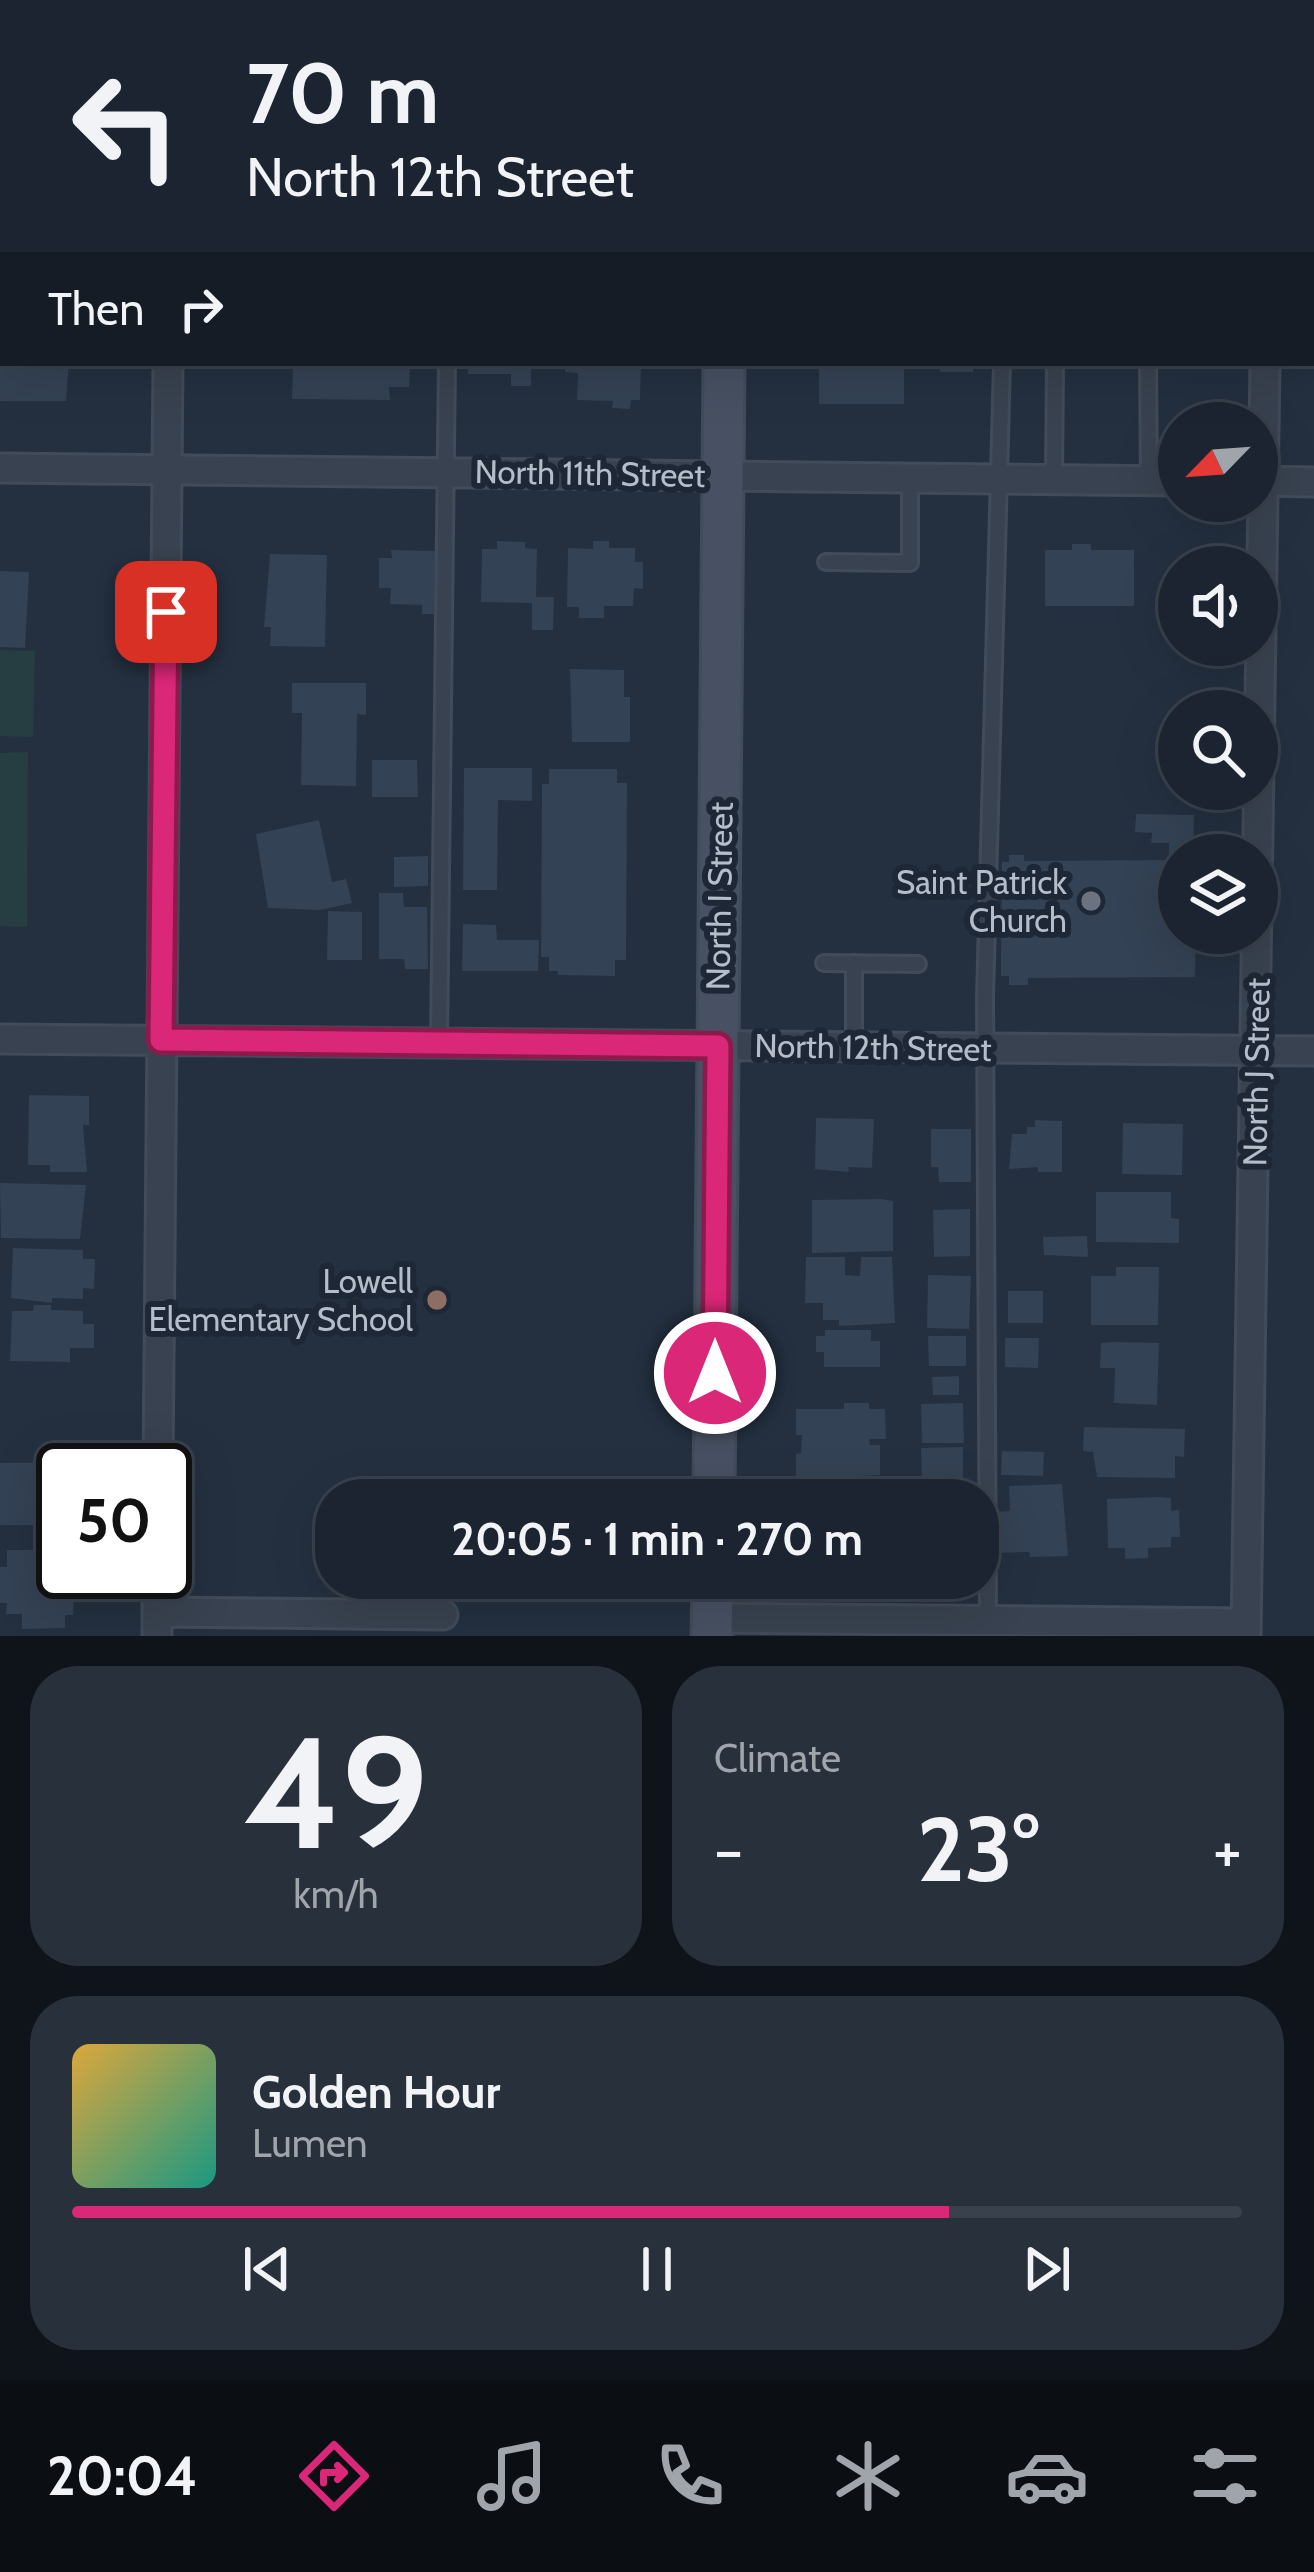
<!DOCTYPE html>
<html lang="en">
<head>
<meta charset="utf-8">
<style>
	body { margin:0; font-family:Cabin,sans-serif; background:#28303c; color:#f1f3f6; height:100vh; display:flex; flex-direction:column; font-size:45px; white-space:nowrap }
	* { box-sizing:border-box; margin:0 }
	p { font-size:39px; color:#a0a4ab }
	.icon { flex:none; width:66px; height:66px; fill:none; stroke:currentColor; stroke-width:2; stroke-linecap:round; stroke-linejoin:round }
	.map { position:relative; height:1636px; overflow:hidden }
	.side { display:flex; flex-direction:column; gap:30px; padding:30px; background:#0f141a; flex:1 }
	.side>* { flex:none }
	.banner { position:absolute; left:0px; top:0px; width:1314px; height:366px; box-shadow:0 12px 48px #0002,0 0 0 3px #39414c; background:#1b2430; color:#f1f3f6; overflow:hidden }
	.needle { width:78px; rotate:245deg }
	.tools { position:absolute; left:1158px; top:402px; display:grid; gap:24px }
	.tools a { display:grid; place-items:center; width:120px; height:120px; border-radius:50%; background:#1b2430; box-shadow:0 12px 48px #0002,0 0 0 3px #39414c; font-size:60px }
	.speed { position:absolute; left:36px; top:1443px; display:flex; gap:24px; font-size:60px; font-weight:700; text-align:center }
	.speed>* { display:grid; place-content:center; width:156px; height:156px; border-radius:50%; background:#1b2430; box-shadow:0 12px 48px #0002,0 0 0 3px #39414c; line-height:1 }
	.speed .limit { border:6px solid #111; border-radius:18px; background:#fff; color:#111 }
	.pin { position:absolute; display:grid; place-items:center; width:102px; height:102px; color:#fff; margin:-51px; border-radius:24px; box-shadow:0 6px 18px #0006 }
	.me { position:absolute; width:132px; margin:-66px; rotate:0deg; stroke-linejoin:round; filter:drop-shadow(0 0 9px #0008) }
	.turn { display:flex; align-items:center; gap:42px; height:252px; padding:0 48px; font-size:54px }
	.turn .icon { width:156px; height:156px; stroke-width:2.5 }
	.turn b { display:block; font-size:84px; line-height:102px }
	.then { display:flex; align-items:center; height:114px; padding:0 48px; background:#0003; gap:24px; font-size:45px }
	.big { font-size:90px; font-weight:800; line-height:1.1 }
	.side .tile { flex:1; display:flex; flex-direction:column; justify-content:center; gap:18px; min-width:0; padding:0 42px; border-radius:48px; background:#28303c }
	.side .dial { align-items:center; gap:0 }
	.dial b { font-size:156px; line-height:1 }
	.song { display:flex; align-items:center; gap:36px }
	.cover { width:144px; height:144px; border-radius:18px; background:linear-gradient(135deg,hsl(40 70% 55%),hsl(170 70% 35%)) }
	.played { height:12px; border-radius:6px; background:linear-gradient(90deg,#db2777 75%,#39414c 75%) }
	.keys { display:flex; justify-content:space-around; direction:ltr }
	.heat { display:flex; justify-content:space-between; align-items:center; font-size:66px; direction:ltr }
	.side .tiles { flex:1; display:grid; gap:30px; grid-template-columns:1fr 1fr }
	.tile:last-child { grid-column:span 2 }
	.trip { position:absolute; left:315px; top:1479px; width:684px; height:120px; border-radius:48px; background:#1b2430; box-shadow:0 12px 48px #0002,0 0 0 3px #39414c; font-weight:800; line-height:120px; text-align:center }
	.dock { display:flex; height:192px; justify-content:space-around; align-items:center; background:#0b0e13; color:#a0a4ab }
	.dock .icon { width:84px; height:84px }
	.dock .current { color:#db2777 }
	.dock b { font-size:54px; color:#f1f3f6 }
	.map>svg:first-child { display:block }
	.green { fill:#263e41 }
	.building { fill:#334254 }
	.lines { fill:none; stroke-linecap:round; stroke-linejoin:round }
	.service-casing { stroke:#424b59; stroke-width:20 }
	.minor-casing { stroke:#424b59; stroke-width:33 }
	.secondary-casing { stroke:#424b59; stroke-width:45 }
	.service { stroke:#394250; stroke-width:14 }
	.minor { stroke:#394250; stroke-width:27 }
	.secondary { stroke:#475163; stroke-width:39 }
	.route-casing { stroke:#8e194d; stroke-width:30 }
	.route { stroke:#db2777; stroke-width:21 }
	.worship-dot { fill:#6b7280; stroke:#1d2735; stroke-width:4.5 }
	.education-dot { fill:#8d6e63; stroke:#1d2735; stroke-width:4.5 }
	.labels { text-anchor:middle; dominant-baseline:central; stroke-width:12; stroke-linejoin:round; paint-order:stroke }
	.street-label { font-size:33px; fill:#b5bdca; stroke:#1d2735 }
	.poi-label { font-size:33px; fill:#b5bdca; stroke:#1d2735; text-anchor:end }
</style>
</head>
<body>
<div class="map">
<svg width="1314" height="1636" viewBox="0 0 1314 1636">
	<rect width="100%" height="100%" fill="#243040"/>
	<path class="green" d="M0 650 35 651 33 737 0 736Z
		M28 752 27 927 0 926V753Z"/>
	<path class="building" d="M0 363H69L66 401H0Z
		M293 363H410L409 387H389L390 400 292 399Z
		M468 363H531V386H511V374H468Z
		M565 363H641L640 400H631L630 409 612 408 613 401 577 400 578 373 565 372Z
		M819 363H904V404H819Z
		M940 363H973V372H940Z
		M497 541 525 542V548L537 549 536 597H554L553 630H532V603L481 602 482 549H497Z
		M593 541H609V548H635V562H643V589L634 588 633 606H604V618H579V607H567L568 548 593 549Z
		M1072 544H1091V550H1134V606H1045V550H1072Z
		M391 550 435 551 434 614H422V605L390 604 391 588H379V558H392Z
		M270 554 327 555 325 647 270 646 271 627H264Z
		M0 571 29 572 25 648 0 647Z
		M570 669 624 670V697H630V742H572Z
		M292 683H366V715L357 714 356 786 301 785 302 713H292Z
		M372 760H417L418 797H372Z
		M464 768H532V801L498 800 497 890H463Z
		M549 769H617V783H627L626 960H615V976L558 975V971H549V957H541L542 784H549Z
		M1136 814 1194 815 1193 855H1179V861H1169V843H1151L1152 833 1135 832Z
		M319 820 332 882 346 879 352 903 320 910 268 908 256 834Z
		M1009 855H1024V861L1166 860 1167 868H1179V933H1196L1195 977 1028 978V985H1009V976H1001V955L1002 862H1009Z
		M428 856V886L394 887V857Z
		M379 893H403L404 907H427L428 969H405L404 959H379Z
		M328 911 362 912V960H327Z
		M463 924 496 925 497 940H539L538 971H462Z
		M29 1095 89 1096V1125H83L87 1172H50V1165H28Z
		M816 1118 874 1119 872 1168 848 1167 849 1172 815 1169Z
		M1035 1120 1062 1121V1172H1038V1167L1009 1169 1012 1134H1027V1127H1035Z
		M1123 1123 1183 1124 1182 1175 1122 1174Z
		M931 1129H971V1182H939L938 1167H931Z
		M0 1183 86 1185 80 1239 1 1238Z
		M1096 1192H1171V1218L1179 1219V1243L1096 1242Z
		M881 1199 893 1201V1251L812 1253V1200Z
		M970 1209V1256L934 1257 933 1210Z
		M1087 1236 1088 1257 1044 1255 1043 1237Z
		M13 1248 83 1250V1259H95L94 1289 83 1288V1299L52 1298V1303L11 1298Z
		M806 1257H845V1275L860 1276 861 1257H892L895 1323 839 1326V1320H823V1303H805Z
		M1116 1267H1159L1158 1325H1091V1276H1116Z
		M928 1275 971 1276 969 1329 927 1328Z
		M1008 1291H1043V1323H1008Z
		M34 1305H51V1310L83 1311V1324H94V1348H70V1362L10 1361 12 1311H33Z
		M825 1330H871V1341H880V1367H824V1352H816V1336H825Z
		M928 1336H966V1366H929Z
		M1005 1338H1039L1038 1368 1005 1367Z
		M1116 1342 1159 1343 1157 1405 1114 1403 1115 1368H1100L1101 1343Z
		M959 1376V1395H933L932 1377Z
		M844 1403H869V1409H885L886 1439H869L870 1445H880V1475L796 1479V1454L801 1453 802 1435H796V1409H844Z
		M963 1403 964 1443H922L921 1404Z
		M1084 1427 1185 1429 1184 1457 1175 1456V1478L1097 1477 1093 1452 1083 1451Z
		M963 1447V1481L922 1482 921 1448Z
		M1002 1451 1044 1452 1043 1476 1001 1475Z
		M83 1462 84 1470H63V1525H0V1463Z
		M1062 1484 1068 1556 1030 1557 1029 1552 994 1553 993 1512 1010 1511 1009 1486Z
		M832 1492H859V1500H831Z
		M1159 1497 1171 1498V1511L1179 1510 1180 1537H1171V1547L1148 1548V1558L1125 1559V1548H1108L1107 1499Z
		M7 1550H63V1572L75 1573 73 1615H65V1628L22 1629V1614H6L7 1603H0V1567H7Z"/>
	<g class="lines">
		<defs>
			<path id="service" d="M451 3V0
				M1006 3V0
				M1148 363 1149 480
				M1054 479 1055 363
				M826 562 910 563V477
				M824 963 918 964
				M439 1043 447 363
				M854 1047V963
				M988 1620 985 997 1002 363"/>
			<path id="minor" d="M171 3V0
				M1268 3V0
				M0 468 1179 481
				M1257 481 1314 482
				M0 1039 1314 1051
				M158 1470 168 363
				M157 1572V1636
				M157 1612 443 1615
				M713 1618 1245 1623
				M1246 1636 1265 363"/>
			<path id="secondary" d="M727 3V0
				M714 1500 724 363
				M712 1636 713 1578"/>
		</defs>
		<use href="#service" class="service-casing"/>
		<use href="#minor" class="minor-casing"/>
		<use href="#secondary" class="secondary-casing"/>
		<use href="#service" class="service"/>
		<use href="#minor" class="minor"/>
		<use href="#secondary" class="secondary"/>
	</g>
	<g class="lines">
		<defs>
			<path id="route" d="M166 612 161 1040 718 1046 715 1373"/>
		</defs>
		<use href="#route" class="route-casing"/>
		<use href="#route" class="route"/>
	</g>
	<circle class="worship-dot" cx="1091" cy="901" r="12"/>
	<circle class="education-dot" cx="437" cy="1300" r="12"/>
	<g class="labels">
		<g class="street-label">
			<text transform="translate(590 473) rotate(1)">North 11th Street</text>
			<text transform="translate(719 896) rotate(-89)">North I Street</text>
			<text transform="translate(873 1047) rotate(1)">North 12th Street</text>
			<text transform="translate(1256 1072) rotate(-89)">North J Street</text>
		</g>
		<g class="poi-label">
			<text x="1067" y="882">Saint Patrick<tspan x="1067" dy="38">Church</tspan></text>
			<text x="413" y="1281">Lowell<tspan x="413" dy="38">Elementary School</tspan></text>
		</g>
	</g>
</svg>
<div class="tools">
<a><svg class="needle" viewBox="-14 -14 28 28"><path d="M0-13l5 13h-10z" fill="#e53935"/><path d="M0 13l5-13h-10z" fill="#a0a4ab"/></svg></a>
<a><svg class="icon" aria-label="sound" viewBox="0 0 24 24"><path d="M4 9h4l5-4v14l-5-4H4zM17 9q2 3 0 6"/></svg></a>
<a><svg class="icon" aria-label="search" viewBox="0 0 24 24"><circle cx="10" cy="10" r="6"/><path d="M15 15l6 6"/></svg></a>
<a><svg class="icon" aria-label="layers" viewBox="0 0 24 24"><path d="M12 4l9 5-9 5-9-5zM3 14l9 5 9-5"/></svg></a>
</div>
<div class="speed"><div class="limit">50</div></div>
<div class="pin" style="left:166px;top:612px;background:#d93025"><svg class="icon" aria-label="arrive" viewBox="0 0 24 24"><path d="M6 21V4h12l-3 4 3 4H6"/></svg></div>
<svg class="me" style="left:715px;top:1373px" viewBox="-20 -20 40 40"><circle r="17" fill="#db2777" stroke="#fff" stroke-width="3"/><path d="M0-11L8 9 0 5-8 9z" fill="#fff"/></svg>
<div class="trip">20:05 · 1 min · 270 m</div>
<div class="banner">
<div class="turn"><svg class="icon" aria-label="left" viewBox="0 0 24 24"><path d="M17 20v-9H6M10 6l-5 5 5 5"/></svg><div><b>70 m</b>North 12th Street</div></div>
<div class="then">Then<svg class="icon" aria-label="right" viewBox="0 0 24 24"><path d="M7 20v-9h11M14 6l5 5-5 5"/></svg></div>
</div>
</div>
<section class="side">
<div class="tiles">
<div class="tile dial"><b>49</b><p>km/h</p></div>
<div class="tile"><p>Climate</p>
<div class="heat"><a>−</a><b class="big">23°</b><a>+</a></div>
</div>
<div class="tile">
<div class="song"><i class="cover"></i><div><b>Golden Hour</b><p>Lumen</p></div></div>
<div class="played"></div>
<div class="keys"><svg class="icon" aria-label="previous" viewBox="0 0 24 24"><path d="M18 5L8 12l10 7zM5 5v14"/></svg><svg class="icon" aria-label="pause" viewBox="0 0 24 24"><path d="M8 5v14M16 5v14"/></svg><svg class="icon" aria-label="next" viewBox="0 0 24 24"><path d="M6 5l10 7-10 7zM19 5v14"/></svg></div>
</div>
</div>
</section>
<nav class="dock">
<b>20:04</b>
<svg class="icon current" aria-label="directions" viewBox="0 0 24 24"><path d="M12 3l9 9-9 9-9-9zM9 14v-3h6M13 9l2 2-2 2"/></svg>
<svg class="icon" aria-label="music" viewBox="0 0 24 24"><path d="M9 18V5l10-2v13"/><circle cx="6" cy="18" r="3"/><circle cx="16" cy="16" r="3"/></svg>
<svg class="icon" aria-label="phone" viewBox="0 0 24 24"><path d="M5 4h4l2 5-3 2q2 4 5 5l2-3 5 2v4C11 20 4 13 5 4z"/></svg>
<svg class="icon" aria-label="climate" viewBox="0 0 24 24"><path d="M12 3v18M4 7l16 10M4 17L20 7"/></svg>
<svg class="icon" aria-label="car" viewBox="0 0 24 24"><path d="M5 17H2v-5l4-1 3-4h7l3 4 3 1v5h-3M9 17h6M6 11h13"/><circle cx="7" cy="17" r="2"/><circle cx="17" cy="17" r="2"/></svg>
<svg class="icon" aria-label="filters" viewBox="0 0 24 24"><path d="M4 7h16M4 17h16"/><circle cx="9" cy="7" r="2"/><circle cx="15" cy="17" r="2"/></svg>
</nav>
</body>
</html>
